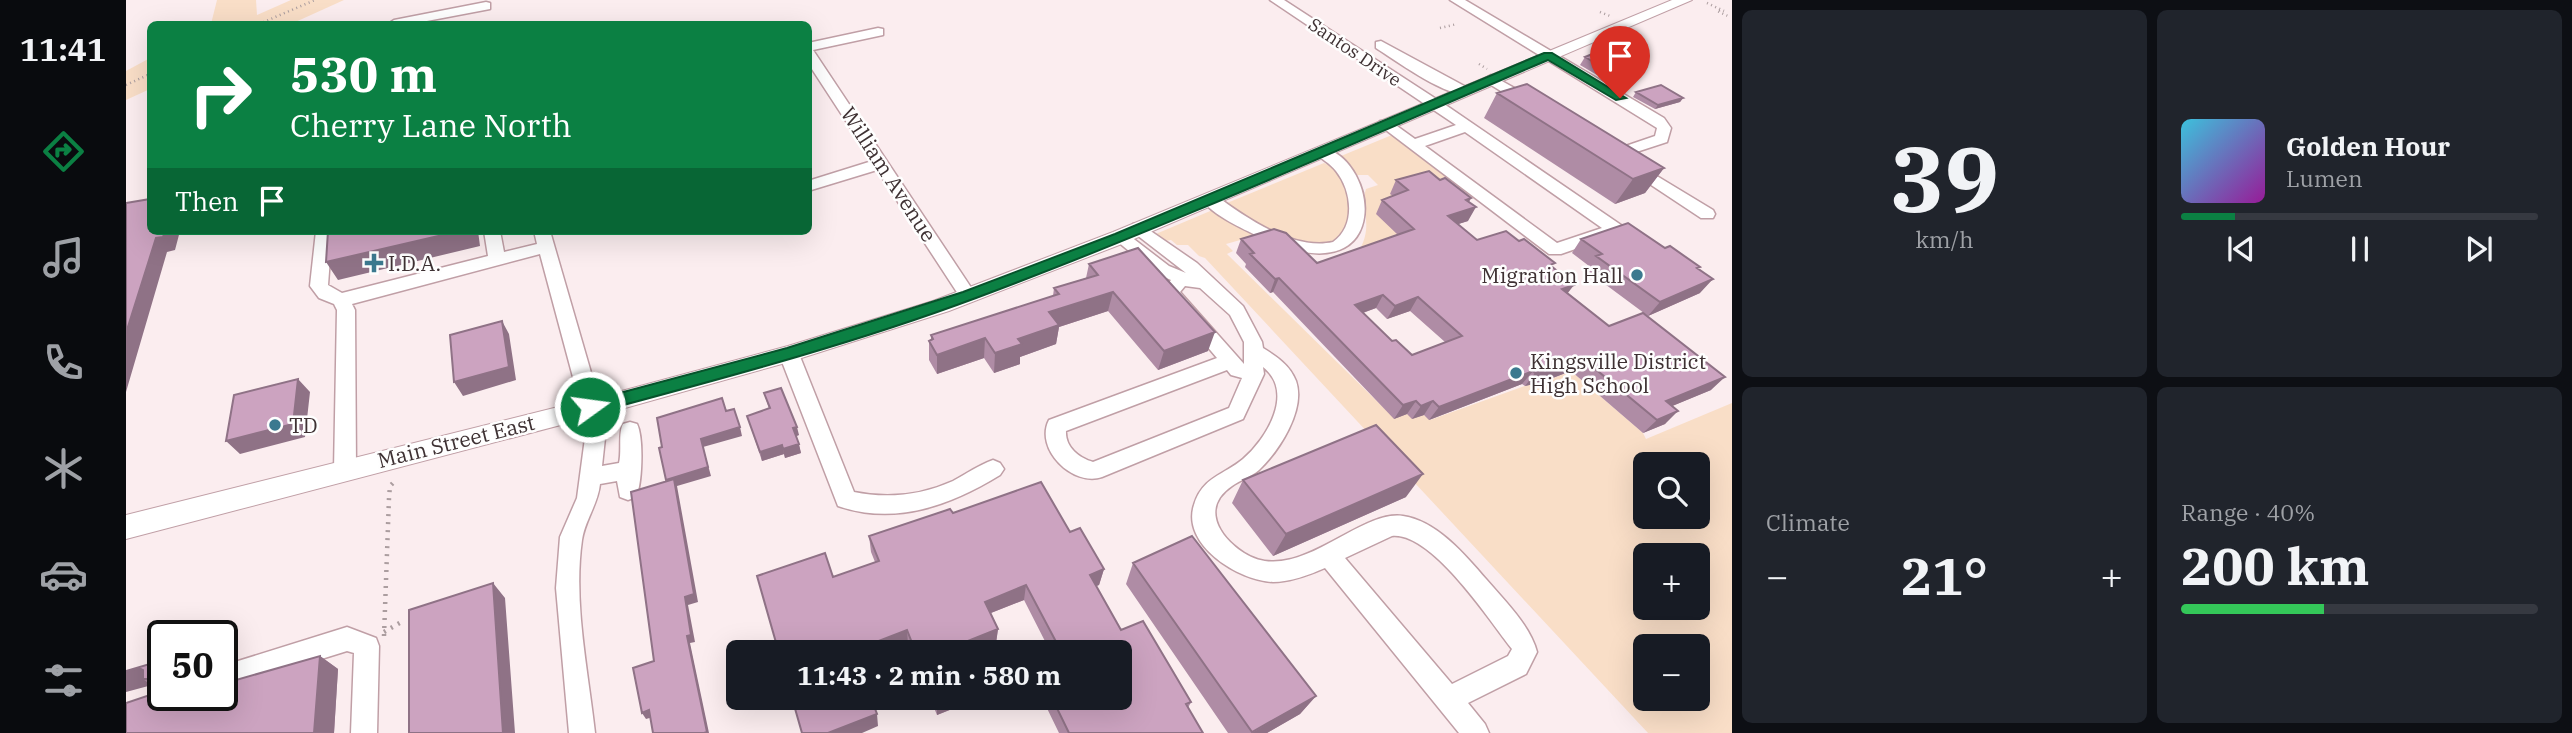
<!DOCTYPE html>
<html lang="en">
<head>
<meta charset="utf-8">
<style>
	body { margin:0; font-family:"IBM Plex Serif",serif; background:#20242c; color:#f1f3f6; height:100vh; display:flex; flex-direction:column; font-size:26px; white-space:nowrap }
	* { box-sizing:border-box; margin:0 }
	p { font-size:23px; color:#9ea1a6 }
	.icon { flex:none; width:38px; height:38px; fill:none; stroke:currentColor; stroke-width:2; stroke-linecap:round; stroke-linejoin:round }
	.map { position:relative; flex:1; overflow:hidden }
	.details { display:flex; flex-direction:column; gap:10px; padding:10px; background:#0d0f14; width:840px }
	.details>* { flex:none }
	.hud { position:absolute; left:21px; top:21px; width:665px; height:214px; border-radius:10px; box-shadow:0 7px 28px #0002; background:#0b8043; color:#fff; overflow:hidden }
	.fabs { position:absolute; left:1507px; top:452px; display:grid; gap:14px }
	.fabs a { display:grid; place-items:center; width:77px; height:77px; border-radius:10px; background:#171b24; box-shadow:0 7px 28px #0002; font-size:35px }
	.speed { position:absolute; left:21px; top:620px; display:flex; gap:14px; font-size:35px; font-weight:700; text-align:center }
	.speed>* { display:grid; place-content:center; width:91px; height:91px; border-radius:50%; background:#171b24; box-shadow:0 7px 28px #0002; line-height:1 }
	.speed .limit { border:4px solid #111; border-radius:10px; background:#fff; color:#111 }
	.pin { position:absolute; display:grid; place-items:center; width:60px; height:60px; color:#fff; margin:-72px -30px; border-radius:50% 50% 50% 0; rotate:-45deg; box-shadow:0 0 7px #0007 }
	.pin .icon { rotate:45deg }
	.me { position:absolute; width:77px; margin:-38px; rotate:76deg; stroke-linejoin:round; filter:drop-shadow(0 0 5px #0008) }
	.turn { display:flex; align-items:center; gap:24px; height:147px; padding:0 28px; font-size:32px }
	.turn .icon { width:91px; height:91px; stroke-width:2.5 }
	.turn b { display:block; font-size:49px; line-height:60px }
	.then { display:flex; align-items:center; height:66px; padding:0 28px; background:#0003; gap:14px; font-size:26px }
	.big { font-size:52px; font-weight:700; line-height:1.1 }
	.details .card { flex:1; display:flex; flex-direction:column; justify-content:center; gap:10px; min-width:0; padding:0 24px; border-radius:10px; background:#20242c }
	.details .dial { align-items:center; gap:0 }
	.dial b { font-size:91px; line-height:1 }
	.song { display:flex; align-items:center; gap:21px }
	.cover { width:84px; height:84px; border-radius:10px; background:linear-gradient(135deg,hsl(190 70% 55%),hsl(300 70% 35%)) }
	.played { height:7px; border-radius:4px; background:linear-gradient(90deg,#0b8043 15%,#363941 15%) }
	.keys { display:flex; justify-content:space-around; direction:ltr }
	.heat { display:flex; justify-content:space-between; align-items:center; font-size:38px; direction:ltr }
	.charge { height:10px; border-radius:5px; background:linear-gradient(90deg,#34c759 40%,#363941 0) }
	.details .tiles { flex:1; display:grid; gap:10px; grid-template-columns:repeat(2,1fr) }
	.trip { position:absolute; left:600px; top:640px; width:406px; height:70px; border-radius:10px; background:#171b24; box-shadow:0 7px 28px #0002; font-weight:700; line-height:70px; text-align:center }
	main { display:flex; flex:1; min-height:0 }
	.menu { display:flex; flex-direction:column; width:126px; justify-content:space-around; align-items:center; background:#090b0e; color:#9ea1a6 }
	.menu .icon { width:49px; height:49px }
	.menu .active { color:#0b8043 }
	.menu b { font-size:32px; color:#f1f3f6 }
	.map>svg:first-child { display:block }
	.green { fill:#f9dec7; fill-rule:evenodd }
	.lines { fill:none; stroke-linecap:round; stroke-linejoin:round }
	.minor-casing { stroke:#c09fa6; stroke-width:3 }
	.major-casing { stroke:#c09fa6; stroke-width:2 }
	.path-far1 { stroke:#ab9d9f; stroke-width:2.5; stroke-dasharray:1 3.5; stroke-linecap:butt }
	.path { stroke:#ab9d9f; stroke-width:4.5; stroke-dasharray:2 6; stroke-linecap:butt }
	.minor { fill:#fff; fill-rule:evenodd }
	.major { fill:#fff; fill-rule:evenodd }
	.wall { fill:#af8ca5; fill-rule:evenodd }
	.shaded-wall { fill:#8f7286 }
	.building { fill:#cca3c0; stroke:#8f7286; stroke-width:2; fill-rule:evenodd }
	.route { fill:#0b8043; stroke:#07532c; stroke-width:2 }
	.poi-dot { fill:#3b798f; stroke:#fefefe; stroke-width:2.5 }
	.labels { text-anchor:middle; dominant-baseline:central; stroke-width:5; stroke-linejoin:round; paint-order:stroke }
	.far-street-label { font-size:18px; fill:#3e3133; stroke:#fefefe }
	.street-label { font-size:21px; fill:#3e3133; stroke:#fefefe }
	.poi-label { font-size:21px; fill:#3e3133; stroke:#fefefe; text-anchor:start }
</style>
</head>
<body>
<main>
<nav class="menu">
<b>11:41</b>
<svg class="icon active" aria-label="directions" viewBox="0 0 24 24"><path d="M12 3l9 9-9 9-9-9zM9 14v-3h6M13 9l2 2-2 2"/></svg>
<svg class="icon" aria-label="music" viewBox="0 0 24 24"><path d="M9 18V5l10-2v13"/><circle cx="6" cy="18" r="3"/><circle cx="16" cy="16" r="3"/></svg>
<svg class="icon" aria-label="phone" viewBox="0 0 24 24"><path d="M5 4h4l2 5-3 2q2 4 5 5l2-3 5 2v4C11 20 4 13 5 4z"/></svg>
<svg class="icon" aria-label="climate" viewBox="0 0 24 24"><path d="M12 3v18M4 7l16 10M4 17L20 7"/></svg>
<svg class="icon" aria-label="car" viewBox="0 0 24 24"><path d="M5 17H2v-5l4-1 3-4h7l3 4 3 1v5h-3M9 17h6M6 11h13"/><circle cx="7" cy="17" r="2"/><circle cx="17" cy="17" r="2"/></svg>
<svg class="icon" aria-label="filters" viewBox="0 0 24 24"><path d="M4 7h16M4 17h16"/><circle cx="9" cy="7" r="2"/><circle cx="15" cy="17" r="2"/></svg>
</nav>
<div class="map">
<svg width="1606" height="733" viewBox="0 0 1606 733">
	<rect width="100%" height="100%" fill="#fbedef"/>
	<path class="green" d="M91 0H130L131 15 165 0H218L165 24H85Z
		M24 58V89L0 100V71Z
		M1266 135 1323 176 1265 194 1275 203 1278 239 1237 250 1235 247C1247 223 1234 207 1240 189L1252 185 1242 175H1230L1215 156Z
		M1198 163C1227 176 1231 217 1211 240 1180 251 1126 224 1101 203Z
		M1089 209 1132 235 1100 244 1107 251 1101 254 1268 418 1281 414 1298 415 1304 420 1404 384 1412 378 1417 382 1445 371 1517 433 1520 439 1606 403V733H1522L1079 258 1073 256 1062 245H1051L1045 240 1032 242 1025 236ZM1519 464H1572V516H1519ZM1519 555H1572V607H1519ZM1519 646H1572V698H1519Z"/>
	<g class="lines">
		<defs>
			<path id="minor" d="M1144 0H1158L1324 108 1495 225 1497 229 1495 233 1435 254H1423L1252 124 1254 121H1264L1289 139 1330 125ZM1339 132 1476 228 1431 243 1299 146Z
				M1324 0H1339L1538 118 1545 128 1541 142 1492 158H1482L1479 155 1482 152 1529 136 1531 128Z
				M360 2 364 3V9L285 24H262L268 20Z
				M752 28 757 29V35L687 50 848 292 851 296 848 300H836L751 170 682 191V181L746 161 682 63V43Z
				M1255 41 1342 88 1344 91 1342 94C1321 98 1269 60 1250 48V42Z
				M1365 75 1408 99 1410 102 1408 105H1398L1360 82 1358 79Z
				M1196 147C1256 162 1267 300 1134 237 1115 228 1088 216 1075 199L1083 194 1089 195C1119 217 1167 251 1207 242 1230 226 1226 191 1210 171 1204 163 1195 159 1188 152Z
				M1506 161 1587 210 1589 214 1587 218H1575L1501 169 1498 166Z
				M1013 223 1071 263 1117 306 1136 342 1137 348C1150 356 1164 365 1170 381 1180 410 1153 451 1133 470 1125 477 1114 480 1106 486 1075 507 1092 536 1118 553 1171 587 1232 509 1277 516 1311 521 1339 555 1360 579 1378 600 1404 625 1411 652L1400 674 1342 703 1359 724 1363 733H1333L1199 568C1183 575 1164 582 1147 582 1113 581 1055 545 1068 505 1076 477 1098 475 1117 459 1141 438 1169 392 1137 367L1138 374 1117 419 976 477C947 487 908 449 923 420L1091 358 1035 292 1045 280 1031 274 986 237 988 233H1000L1043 266 1060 273 1007 232 1005 228 1007 224ZM1059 286 1074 288 1104 315 1118 342V364L1054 292ZM1101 370 1105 375 1116 378 1103 408 967 462C953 458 939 447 940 431ZM1266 536C1306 532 1363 620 1386 649L1382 656 1326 684 1219 558Z
				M190 231H206L202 285 216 293 362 256 358 231H374L378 252 411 244 408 231H424L475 407 479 438 476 466 493 463C496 451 492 433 497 424L504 422 511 424C518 438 516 485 510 497L502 500 494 497 491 481 474 484C472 504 459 520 456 540 447 602 462 670 469 733H443L430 588 434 537 451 498 459 438 455 407 414 254 226 304 229 310 230 470 227 476 219 479 211 476 208 470 211 310 208 304 193 298 184 286Z
				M663 347 670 349 673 354 728 492C761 499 796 495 827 481 840 474 853 465 867 460L874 463 878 469 874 475C825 505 770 526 712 506L653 354 656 349Z
				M221 627 250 638 253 646 251 733H225L228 653 221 651 96 690V666Z"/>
			<path id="major" d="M1546 0H1566L1001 242 823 311 663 362 492 410 0 539V515L492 392 662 346 807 301 987 232Z"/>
		</defs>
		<use href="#minor" class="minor-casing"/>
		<use href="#major" class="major-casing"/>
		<path class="path-far1" d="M1581 3 1598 11
			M1594 10 1591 11 1602 16
			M1474 12 1484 16
			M133 24 189 0
			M1314 28 1331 24
			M1507 35 1519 40
			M1353 64 1361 69
			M0 85 24 74"/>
		<path class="path" d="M258 632 277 621
			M258 636 263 498 264 486 268 482"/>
		<use href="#minor" class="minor"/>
		<use href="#major" class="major"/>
	</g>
	<path class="wall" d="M1488 45 1514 72 1496 79 1483 71 1471 75 1454 65 1459 57Z
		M1510 92 1557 98 1554 102 1529 109 1507 97Z
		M1371 93 1538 168 1519 193 1489 204 1358 118Z
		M1270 180H1314L1345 198 1343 202 1342 221 1332 224 1351 240 1426 267 1442 293 1483 326 1585 390 1546 406 1539 424 1517 433 1445 371 1416 382 1399 386 1396 384 1303 420 1298 415 1286 419 1281 414 1268 419 1147 292 1144 293 1119 267 1120 264 1110 253 1115 239 1191 263 1272 235 1250 214 1256 200 1267 196 1264 194ZM1250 308 1261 319 1284 311 1319 342 1286 355 1266 341 1237 313Z
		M1455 239 1572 269 1574 293 1522 316 1460 270 1463 266 1446 253Z
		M963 264 1082 351 1032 370 982 311 933 327 930 344 894 357V364L868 373 858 358 811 374 803 360V341L805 340V335L927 296 928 288 960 278Z
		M638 393 673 435 670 436 675 453 659 458 658 454 636 461 621 416 643 409Z
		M1117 480 1280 497 1147 556 1106 503Z
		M827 513 944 532 978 569 973 585 970 586 995 630 1065 702 1062 708 1077 733H933L916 698H994V653H925L898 600 865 613 872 629 870 643 846 653H785L782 644 707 577 749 562 745 552 743 536Z
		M1007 563 1190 696 1174 714 1141 733H1102L1000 584Z
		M194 656 212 669 208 733H0L33 688 0 671 96 695Z
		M804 698H837L836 705 811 715Z"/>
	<path class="shaded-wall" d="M1489 63 1483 71 1471 75 1476 67Z
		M1519 63 1514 72 1496 79 1501 70Z
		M1557 98 1554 102 1529 109 1532 105Z
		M1538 168 1519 193 1489 204 1507 179Z
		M1345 198 1337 211 1350 207 1342 221 1314 230 1322 216 1340 200Z
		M39 231H54L49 250 41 252 0 392V333L30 238Z
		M334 231H352L354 246 212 280 200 262Z
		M1153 278 1147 292 1144 293 1149 279Z
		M1587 279 1574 293 1522 316 1534 302Z
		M1448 285 1438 298 1436 289Z
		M987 292 982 311 933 327 930 344 894 357V364L868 373 869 353 892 339 923 312Z
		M1257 295 1250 308 1222 318 1229 305Z
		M1292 297 1284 311 1261 319 1269 306Z
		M376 321 383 334 390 380 337 396 328 382Z
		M1089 332 1082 351 1032 370 1038 351Z
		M859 338 858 358 811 374V355Z
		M1456 358 1445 371 1416 382 1399 386 1409 373Z
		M1407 371 1396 384 1303 420 1313 407Z
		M1599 377 1585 390 1527 414 1540 401Z
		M172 379 184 392 179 437 114 454 100 441Z
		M1290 401 1281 414 1268 419 1277 405Z
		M1307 401 1298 415 1286 419 1295 406Z
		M1552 411 1539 424 1517 433 1531 420Z
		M614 427 616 436 577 447 585 476 551 486 572 602 562 605 569 642 564 643 583 733H578L561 636 559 597 544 488 540 480 575 439Z
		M671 427 673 435 668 437 667 428Z
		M673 444 675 453 659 458 657 449Z
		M656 445 658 454 636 461 634 452Z
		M1297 474 1280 497 1147 556 1160 534Z
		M978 569 973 585 960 590 964 575Z
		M367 583 379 598 389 733H377Z
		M900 585 898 600 857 616 859 602Z
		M872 629 870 643 846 653H819V650Z
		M781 630 782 644 760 653H729V650Z
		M194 656 212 669 208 733H188Z
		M13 668 32 679H17L26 685 0 692V672Z
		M1190 696 1174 714 1141 733H1126Z
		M821 698H837L836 705 811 715V702Z
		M523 710 527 717 520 719 516 713Z
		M751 714 752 726 736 733H702Z"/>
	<path class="building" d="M1488 45 1519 63 1501 70 1489 63 1476 67 1459 57Z
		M1401 84 1538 168 1507 179 1371 93Z
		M1535 85 1557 98 1532 105 1510 92Z
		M1303 171 1314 180 1319 178 1345 198 1340 200 1350 207 1322 216 1351 240 1380 231 1393 241 1398 239 1429 263 1424 265 1448 285 1436 289 1483 326 1517 313 1599 377 1540 401 1552 411 1531 420 1456 358 1427 369 1409 373 1407 371 1313 407 1307 401 1295 406 1290 401 1277 405 1153 278 1149 279 1124 254 1128 253 1115 239 1148 229 1160 233 1191 263 1288 229 1256 200 1282 190 1270 180ZM1257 295 1269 306 1292 297 1336 336 1286 355 1270 340 1266 341 1229 305Z
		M24 199V231H39L37 237 30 238 0 333V203Z
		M1502 223 1539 248 1544 246 1574 267 1571 268 1587 279 1534 302 1470 256 1476 254 1455 239Z
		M202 231H334L200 262Z
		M1012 248 1089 332 1038 351 987 292 923 312 933 325 892 339 896 344 869 353 859 338 811 355 803 341 807 339 805 335 933 294 928 288 972 275 963 264Z
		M376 321 383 367 328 382 324 335Z
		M172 379 167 424 100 441 108 395Z
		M655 388 671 427 667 428 673 444 657 449 656 445 634 452 621 416 644 408 638 393Z
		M596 398 600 411 608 409 614 427 575 439 582 467 540 480 533 448 536 447 531 418Z
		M1250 425 1297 474 1160 534 1117 480Z
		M548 479 568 594 559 597 565 635 561 636 581 732 578 733H527L523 710 516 713 507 668 528 661 505 492Z
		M915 482 944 532 954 528 978 569 964 575 995 630 1017 621 1065 702 1060 704 1077 733H943L926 698H994V653H936L900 585 859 602 872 629 819 650 820 653H790L781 630 729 650 730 653H653L631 576 699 553 707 577 753 561 743 536 824 509 827 513Z
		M1066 536 1190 696 1126 732 1007 563Z
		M367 583 377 733H283V610Z
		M194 656 188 733H0V703L30 693 36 683 33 679H17V670L13 668 0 672V671L37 660V695H96V684Z
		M666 698H745L751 714 702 733H676Z
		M809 698H821L811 702Z"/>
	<path class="route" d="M1418 53H1426L1500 98 1490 100 1422 60C1232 141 1043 226 850 298 724 345 594 379 464 414L459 412 456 407 459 403 464 401 661 348 837 292 989 234Z"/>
	<g class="poi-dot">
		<path d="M244.5 252.5h7v7h7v7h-7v7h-7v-7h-7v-7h7z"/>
		<circle cx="1511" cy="275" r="7"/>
		<circle cx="1390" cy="373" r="7"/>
		<circle cx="149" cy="425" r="7"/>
	</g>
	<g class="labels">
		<g class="far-street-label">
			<text transform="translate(1229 52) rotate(34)">Santos Drive</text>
		</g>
		<g class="street-label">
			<text transform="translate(763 174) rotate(57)">William Avenue</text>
			<text transform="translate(330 441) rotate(-14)">Main Street East</text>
		</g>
		<g class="poi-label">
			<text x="262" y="263">I.D.A.</text>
			<text x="1497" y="275" text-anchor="end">Migration Hall</text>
			<text x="1404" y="361">Kingsville District<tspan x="1404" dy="24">High School</tspan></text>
			<text x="163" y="425">TD</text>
		</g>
	</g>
</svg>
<div class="fabs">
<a><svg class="icon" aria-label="search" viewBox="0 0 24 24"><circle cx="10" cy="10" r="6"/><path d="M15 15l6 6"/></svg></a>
<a>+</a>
<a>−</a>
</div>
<div class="speed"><div class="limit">50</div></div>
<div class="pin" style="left:1494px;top:98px;background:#d93025"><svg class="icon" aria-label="arrive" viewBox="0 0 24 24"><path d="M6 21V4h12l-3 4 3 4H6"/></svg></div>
<svg class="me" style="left:464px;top:407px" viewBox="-20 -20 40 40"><circle r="17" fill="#0b8043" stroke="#fff" stroke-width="3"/><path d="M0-11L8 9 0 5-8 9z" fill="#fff"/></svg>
<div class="trip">11:43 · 2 min · 580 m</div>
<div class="hud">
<div class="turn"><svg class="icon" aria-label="right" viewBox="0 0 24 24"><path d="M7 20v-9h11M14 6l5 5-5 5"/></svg><div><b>530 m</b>Cherry Lane North</div></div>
<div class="then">Then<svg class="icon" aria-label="arrive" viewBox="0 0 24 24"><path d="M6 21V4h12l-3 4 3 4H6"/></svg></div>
</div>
</div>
<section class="details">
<div class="tiles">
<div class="card dial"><b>39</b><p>km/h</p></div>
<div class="card">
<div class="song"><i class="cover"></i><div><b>Golden Hour</b><p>Lumen</p></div></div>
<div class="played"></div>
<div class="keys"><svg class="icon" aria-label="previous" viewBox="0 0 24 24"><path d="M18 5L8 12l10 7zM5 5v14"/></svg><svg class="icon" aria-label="pause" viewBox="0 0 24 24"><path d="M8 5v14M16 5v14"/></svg><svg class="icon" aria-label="next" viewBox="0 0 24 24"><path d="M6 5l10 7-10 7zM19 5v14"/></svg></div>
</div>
<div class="card"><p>Climate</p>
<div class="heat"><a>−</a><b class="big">21°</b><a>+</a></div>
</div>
<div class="card"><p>Range · 40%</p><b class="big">200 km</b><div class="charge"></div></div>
</div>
</section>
</main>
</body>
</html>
